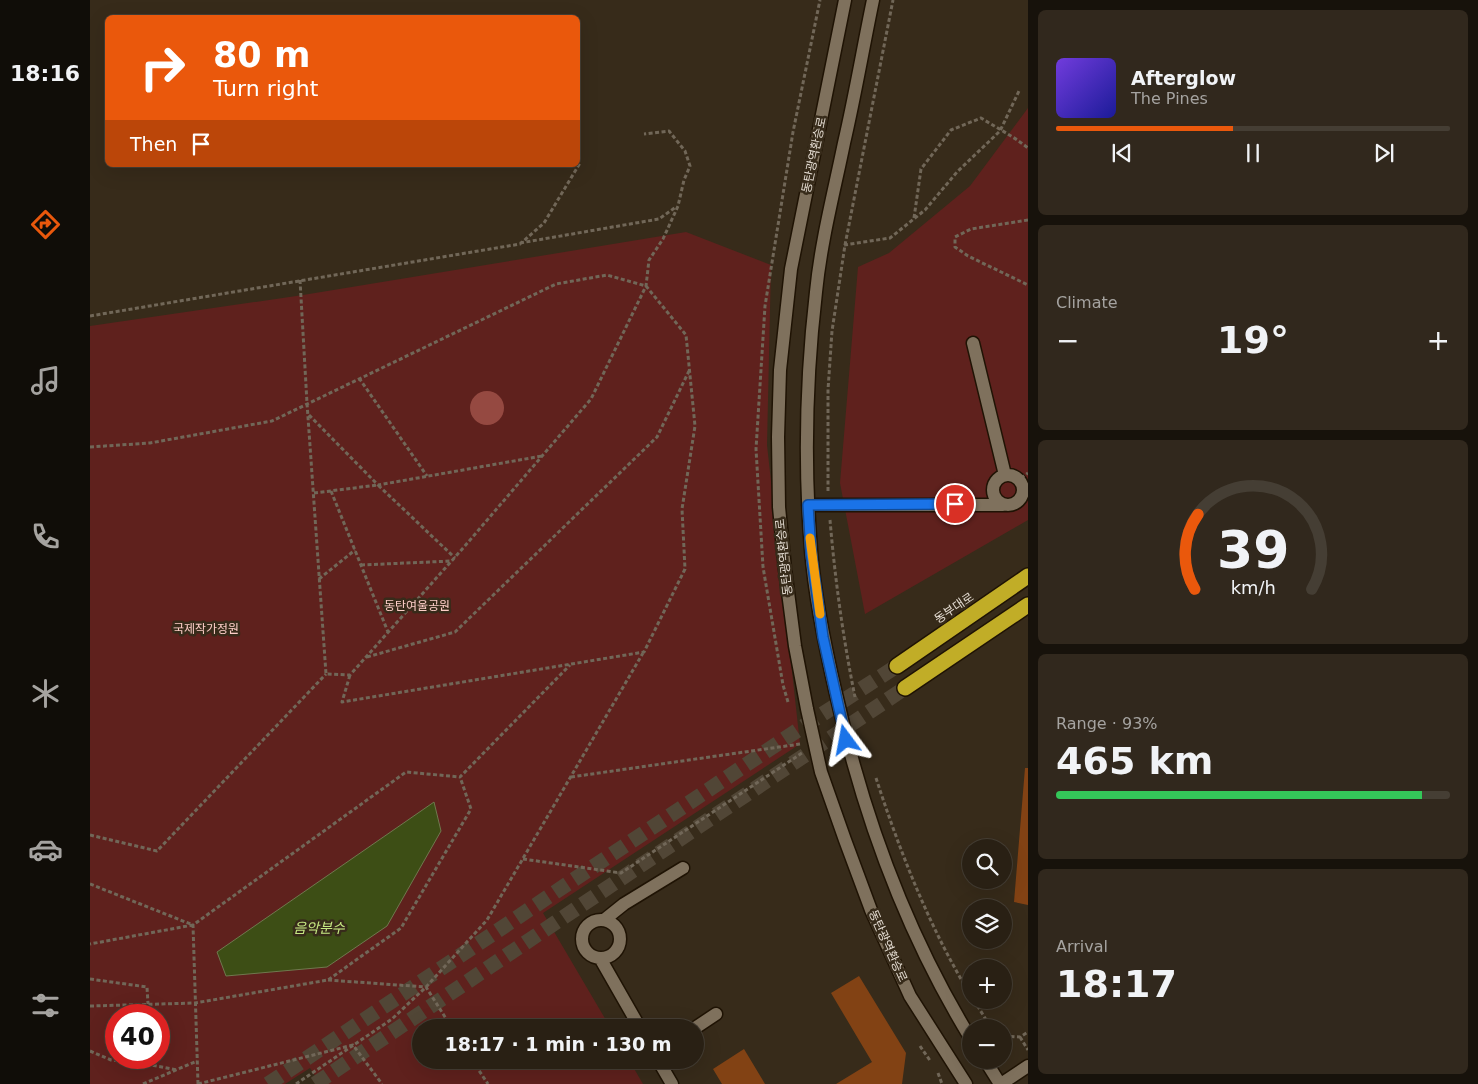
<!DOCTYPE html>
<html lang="en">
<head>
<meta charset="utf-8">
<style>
	body { margin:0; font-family:"DejaVu Sans","Noto Sans KR",sans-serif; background:#31281d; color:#f1f3f6; height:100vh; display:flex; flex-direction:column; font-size:19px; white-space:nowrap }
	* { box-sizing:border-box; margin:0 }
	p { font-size:16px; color:#a5a3a0 }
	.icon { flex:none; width:28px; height:28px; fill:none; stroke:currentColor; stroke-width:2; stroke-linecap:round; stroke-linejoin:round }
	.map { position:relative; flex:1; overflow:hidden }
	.details { display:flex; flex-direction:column; gap:10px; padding:10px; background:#17120b; width:450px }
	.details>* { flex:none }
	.hud { position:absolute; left:15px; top:15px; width:475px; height:152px; border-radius:8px; box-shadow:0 5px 20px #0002,0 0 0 1px #453e34; background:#ea580c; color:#fff; overflow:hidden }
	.fabs { position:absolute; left:872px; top:839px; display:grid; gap:10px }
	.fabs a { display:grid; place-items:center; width:50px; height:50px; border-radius:50%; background:#292014; box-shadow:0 5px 20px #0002,0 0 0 1px #453e34; font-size:25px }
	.speed { position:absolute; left:15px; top:1004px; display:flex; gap:10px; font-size:25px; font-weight:700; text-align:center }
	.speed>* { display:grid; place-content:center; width:65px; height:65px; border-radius:50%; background:#292014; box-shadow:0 5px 20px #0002,0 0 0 1px #453e34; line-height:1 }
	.speed .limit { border:8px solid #d22; background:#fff; color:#111 }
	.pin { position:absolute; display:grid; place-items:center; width:42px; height:42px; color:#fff; margin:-21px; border:2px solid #fff; border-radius:50%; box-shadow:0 1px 5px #0007 }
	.me { position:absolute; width:55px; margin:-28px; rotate:347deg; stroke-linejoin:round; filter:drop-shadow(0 0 4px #0008) }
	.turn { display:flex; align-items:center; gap:18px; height:105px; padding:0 25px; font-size:22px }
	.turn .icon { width:65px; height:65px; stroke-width:2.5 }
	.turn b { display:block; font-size:35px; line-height:42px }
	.then { display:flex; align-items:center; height:48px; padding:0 25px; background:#0003; gap:10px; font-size:19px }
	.big { font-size:38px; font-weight:600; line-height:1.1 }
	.details .tile { flex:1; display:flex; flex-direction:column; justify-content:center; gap:8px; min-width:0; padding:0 18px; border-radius:8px; background:#31281d }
	.details .dial { align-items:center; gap:0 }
	.dial svg { height:130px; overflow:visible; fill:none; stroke:#453e34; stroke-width:7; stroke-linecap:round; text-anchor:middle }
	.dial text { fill:#f1f3f6; stroke:none }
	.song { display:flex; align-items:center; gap:15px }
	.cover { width:60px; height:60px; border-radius:8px; background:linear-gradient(135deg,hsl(260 70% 55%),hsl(240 70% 35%)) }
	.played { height:5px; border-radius:2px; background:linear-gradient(90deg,#ea580c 45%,#453e34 45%) }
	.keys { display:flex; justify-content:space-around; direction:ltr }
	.heat { display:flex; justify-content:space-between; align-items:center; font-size:28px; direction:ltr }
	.charge { height:8px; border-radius:4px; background:linear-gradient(90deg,#34c759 93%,#453e34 0) }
	.trip { position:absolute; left:322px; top:1019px; width:292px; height:50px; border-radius:25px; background:#292014; box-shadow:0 5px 20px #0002,0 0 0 1px #453e34; font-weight:600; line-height:50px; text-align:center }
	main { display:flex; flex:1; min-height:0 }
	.dock { display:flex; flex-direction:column; width:90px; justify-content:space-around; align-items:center; background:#100d08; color:#a5a3a0 }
	.dock .icon { width:35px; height:35px }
	.dock .current { color:#ea580c }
	.dock b { font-size:22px; color:#f1f3f6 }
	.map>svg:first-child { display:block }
	.green { fill:#5f211d; fill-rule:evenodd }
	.forest { fill:#954941 }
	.water { fill:#3d4e15; stroke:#6f794e }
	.building { fill:#824214 }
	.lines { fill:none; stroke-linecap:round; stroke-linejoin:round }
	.highway-tunnel { stroke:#514636; stroke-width:15; stroke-dasharray:15 8; stroke-linecap:butt }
	.minor-casing { stroke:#1f1304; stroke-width:15 }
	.highway-casing { stroke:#1f1304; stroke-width:18 }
	.path { stroke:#716758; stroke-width:3; stroke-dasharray:4 2.5; stroke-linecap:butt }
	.minor { stroke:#7f715d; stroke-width:12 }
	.highway { stroke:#c1ad27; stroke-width:15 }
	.route-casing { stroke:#114b97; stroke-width:12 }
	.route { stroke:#1a73e8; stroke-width:9 }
	.slow { stroke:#f59e0b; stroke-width:9 }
	.labels { text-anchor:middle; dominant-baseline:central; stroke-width:5; stroke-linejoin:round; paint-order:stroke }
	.street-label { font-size:12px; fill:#e5ddd3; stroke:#372b1a }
	.park-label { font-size:12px; fill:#fdcec8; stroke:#372b1a }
	.water-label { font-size:14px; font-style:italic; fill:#c6e882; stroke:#372b1a }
</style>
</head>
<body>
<main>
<nav class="dock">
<b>18:16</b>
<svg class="icon current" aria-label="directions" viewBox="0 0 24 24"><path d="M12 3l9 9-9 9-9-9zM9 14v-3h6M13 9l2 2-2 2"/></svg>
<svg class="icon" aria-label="music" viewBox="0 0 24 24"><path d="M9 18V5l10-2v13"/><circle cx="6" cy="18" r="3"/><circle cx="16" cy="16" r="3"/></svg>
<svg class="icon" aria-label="phone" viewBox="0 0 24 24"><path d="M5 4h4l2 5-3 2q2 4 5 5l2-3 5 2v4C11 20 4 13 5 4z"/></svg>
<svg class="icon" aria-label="climate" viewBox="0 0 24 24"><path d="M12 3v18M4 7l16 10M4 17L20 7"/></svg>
<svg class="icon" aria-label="car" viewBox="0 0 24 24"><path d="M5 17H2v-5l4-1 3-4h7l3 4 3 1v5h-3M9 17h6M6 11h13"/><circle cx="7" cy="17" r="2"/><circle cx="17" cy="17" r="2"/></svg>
<svg class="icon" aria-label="filters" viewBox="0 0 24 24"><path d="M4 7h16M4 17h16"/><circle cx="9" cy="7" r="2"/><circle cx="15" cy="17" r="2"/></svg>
</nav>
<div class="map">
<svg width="938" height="1084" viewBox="0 0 938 1084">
	<rect width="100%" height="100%" fill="#372b1a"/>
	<path class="green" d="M938 108V520L775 614 750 483 768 267 799 253 880 186Z
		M596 232 681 265 677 445 710 744 453 913 520 1027 331 1028V1060H539L553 1084H231L220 1068 195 1084H0V326L213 295ZM26 1015H69V1058H26Z"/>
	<path class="forest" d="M380 408a17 17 0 1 1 34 0a17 17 0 1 1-34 0Z"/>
	<path class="water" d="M344 802 351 831 297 926 237 967 136 976 127 952Z"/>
	<path class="building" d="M935 768H938V905L924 902Z
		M769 976 816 1053 812 1084H746L782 1062 741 993Z
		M654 1049 675 1084H632L623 1069Z"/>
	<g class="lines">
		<path class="highway-tunnel" d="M178 1084 714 726 807 666
			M225 1084 815 688"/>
		<defs>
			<path id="minor" d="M755 0 701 269 690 370 688 437 689 507 695 569 705 646 717 709 731 772 755 840 781 910 820 996 876 1084
				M783 0C773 48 765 96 754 143 744 192 731 241 726 292 716 378 714 464 721 550 725 599 735 647 746 694 773 815 816 933 881 1039
				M883 343 915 475
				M903 490a15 15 0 1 1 30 0a15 15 0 1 1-30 0Z
				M718 505H913
				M514 920 534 904 593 868
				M492 939a19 19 0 1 1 38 0a19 19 0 1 1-38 0Z
				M510 958 550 1028
				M605 1028 626 1014
				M568 1060 582 1084
				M895 1060 910 1084
				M911 1084 938 1066"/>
			<path id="highway" d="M807 666 938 576
				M815 688 938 605"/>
		</defs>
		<use href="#minor" class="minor-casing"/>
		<use href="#highway" class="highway-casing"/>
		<path class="path" d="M824 218 831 169 861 130 891 118C907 128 923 136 938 148
			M938 220 881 229 865 237V247L878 256 938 285
			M430 243 569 219 586 207
			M754 245 800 238 835 210 867 172 910 131 929 91
			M210 280 217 403 236 674 260 675 374 547 501 399 556 286 559 260 573 239 588 206 594 180 600 166 595 151 579 131 554 134
			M0 316 430 244 454 223 490 163
			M269 378 337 476
			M219 415 288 485 452 456
			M0 447 60 443 182 421 466 284 517 275 556 286 596 335 605 426 592 509 595 569 554 652 252 702 260 675
			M931 478 938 473
			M241 491 298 632
			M738 491V390L742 331 755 245 803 0
			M224 493 288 485 365 558
			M740 520C745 579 753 638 765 697
			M271 565 362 561
			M229 579 265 550
			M277 657 365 632 567 437 599 371
			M698 702 693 685 673 567 666 449 675 306 703 132 730 0
			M481 777 710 744
			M786 778C810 852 840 929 881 996
			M0 835 67 851 236 674
			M433 859 531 873 712 753
			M0 884 103 925 0 944
			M0 979 57 987 58 1004
			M238 980 336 987 362 1028
			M884 1000 901 1028
			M0 1006 105 1003 238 980 311 928 381 809 370 777
			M914 1036 930 1037 938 1032
			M930 1037 938 1050
			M830 1046 841 1062
			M0 1051 21 1060 51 1063 87 1070
			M382 1060 398 1084
			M848 1073 852 1084
			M53 1084 107 1061
			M108 1084 103 925 316 772 370 777 480 665
			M108 1084 263 1045 292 1084
			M206 1084 302 1019 336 987 397 920 553 653"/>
		<use href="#minor" class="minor"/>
		<use href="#highway" class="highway"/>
	</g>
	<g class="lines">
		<defs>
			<path id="route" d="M756 740 733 637 721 553 718 505 865 504"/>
		</defs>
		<use href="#route" class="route-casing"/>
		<use href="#route" class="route"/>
		<path class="slow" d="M720 538 730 614"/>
	</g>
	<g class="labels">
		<g class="street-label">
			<text transform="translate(724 155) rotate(-78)">동탄광역환승로</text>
			<text transform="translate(694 557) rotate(-96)">동탄광역환승로</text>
			<text transform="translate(864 608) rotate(-34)">동부대로</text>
			<text transform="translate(798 946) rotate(66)">동탄광역환승로</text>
		</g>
		<g class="park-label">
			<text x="327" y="606">동탄여울공원</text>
			<text x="116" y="629">국제작가정원</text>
		</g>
		<g class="water-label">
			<text x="229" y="928">음악분수</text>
		</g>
	</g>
</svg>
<div class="fabs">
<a><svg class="icon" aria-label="search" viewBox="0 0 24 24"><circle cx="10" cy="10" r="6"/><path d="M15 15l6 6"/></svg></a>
<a><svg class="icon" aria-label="layers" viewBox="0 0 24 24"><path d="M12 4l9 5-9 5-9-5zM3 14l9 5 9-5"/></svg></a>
<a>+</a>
<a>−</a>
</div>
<div class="speed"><div class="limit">40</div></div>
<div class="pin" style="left:865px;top:504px;background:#d93025"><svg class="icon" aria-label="arrive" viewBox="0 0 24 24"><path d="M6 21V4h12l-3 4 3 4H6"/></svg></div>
<svg class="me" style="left:756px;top:740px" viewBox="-20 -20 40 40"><path d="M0-17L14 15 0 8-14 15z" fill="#1a73e8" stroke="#fff" stroke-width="4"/></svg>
<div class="trip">18:17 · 1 min · 130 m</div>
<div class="hud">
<div class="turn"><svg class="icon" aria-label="right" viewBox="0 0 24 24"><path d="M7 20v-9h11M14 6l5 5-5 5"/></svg><div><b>80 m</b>Turn right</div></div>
<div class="then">Then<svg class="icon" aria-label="arrive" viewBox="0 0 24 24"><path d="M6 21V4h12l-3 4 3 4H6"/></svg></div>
</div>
</div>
<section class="details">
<div class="tile">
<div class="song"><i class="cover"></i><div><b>Afterglow</b><p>The Pines</p></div></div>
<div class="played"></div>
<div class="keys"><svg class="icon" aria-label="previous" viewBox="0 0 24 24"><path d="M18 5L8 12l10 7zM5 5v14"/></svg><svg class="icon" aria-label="pause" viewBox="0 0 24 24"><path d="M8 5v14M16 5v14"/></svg><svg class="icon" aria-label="next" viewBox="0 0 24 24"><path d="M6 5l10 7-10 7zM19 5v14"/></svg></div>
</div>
<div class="tile"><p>Climate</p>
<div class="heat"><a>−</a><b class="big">19°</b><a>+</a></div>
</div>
<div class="tile dial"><svg viewBox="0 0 100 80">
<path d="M14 69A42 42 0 1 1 86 69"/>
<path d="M14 69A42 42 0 0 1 16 23" stroke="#ea580c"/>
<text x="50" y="56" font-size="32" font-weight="700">39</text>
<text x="50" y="72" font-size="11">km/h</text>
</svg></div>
<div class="tile"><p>Range · 93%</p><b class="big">465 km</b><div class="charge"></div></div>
<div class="tile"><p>Arrival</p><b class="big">18:17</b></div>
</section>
</main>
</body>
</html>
